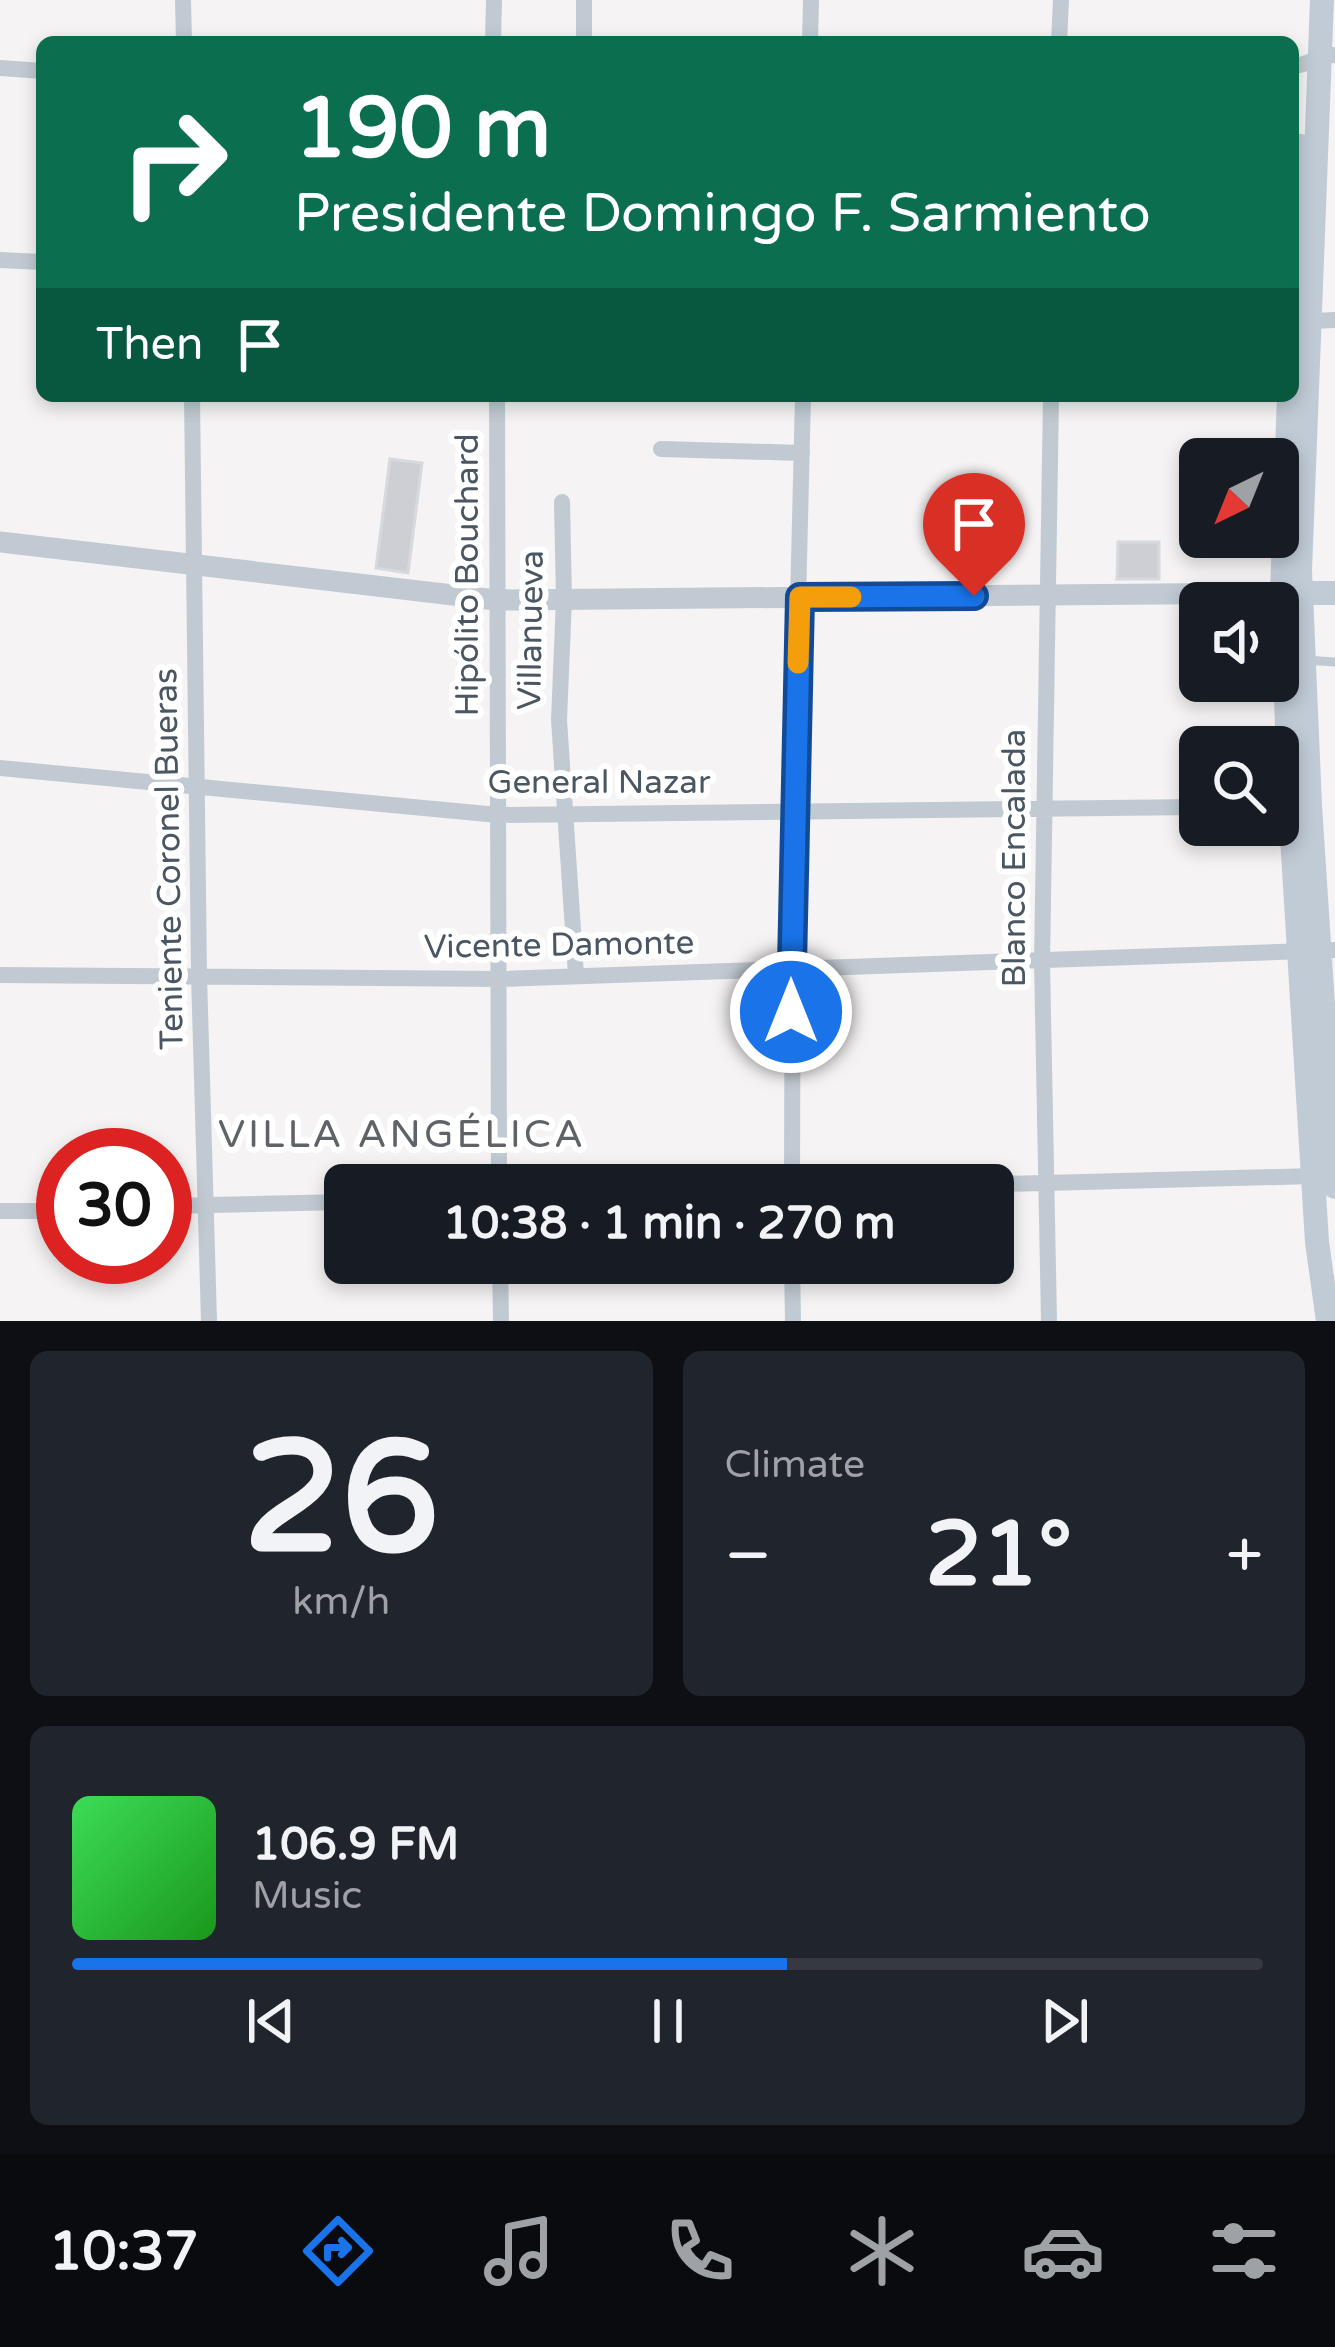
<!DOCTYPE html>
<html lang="en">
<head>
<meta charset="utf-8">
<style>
	body { margin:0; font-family:"Varela Round",sans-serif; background:#20242c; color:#f1f3f6; height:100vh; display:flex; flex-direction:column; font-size:45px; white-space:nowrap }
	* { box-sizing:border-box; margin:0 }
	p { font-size:39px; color:#9ea1a6 }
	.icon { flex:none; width:66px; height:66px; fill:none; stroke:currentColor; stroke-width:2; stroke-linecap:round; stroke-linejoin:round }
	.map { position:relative; height:1321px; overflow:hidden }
	.sheet { display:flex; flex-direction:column; gap:30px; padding:30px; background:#0d0f14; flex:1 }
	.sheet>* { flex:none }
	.hud { position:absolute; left:36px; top:36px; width:1263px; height:366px; border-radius:18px; box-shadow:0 6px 18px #0003; background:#0b6e4f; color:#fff; overflow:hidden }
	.needle { width:78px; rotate:223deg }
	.buttons { position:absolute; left:1179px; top:438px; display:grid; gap:24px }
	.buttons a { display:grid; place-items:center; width:120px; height:120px; border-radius:18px; background:#171b24; box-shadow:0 6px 18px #0003; font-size:60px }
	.speed { position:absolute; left:36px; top:1128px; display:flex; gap:24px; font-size:60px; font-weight:700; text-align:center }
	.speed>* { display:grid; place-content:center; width:156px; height:156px; border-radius:50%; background:#171b24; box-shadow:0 6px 18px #0003; line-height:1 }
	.speed .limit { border:18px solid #d22; background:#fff; color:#111 }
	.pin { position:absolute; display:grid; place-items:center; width:102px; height:102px; color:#fff; margin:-123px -51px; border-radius:50% 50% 50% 0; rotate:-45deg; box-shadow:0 0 12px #0007 }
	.pin .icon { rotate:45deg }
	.me { position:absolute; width:132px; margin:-66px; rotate:0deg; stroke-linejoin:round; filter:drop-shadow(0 0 9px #0008) }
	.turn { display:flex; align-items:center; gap:42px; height:252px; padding:0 60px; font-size:54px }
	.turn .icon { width:156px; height:156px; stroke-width:2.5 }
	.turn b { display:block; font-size:84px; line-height:102px }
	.then { display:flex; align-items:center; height:114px; padding:0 60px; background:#0003; gap:24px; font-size:45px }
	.big { font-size:90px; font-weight:700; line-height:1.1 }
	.sheet .tile { flex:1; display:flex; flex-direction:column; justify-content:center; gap:18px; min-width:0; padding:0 42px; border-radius:18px; background:#20242c }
	.sheet .dial { align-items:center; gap:0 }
	.dial b { font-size:156px; line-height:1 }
	.song { display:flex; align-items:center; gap:36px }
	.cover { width:144px; height:144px; border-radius:18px; background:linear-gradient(135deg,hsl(130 70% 55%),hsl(120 70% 35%)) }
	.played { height:12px; border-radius:6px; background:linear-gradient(90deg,#1a73e8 60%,#363941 60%) }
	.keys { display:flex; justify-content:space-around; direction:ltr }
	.heat { display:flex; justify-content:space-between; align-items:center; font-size:66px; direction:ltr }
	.sheet .tiles { flex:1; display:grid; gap:30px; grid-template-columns:1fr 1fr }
	.tile:last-child { grid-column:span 2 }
	.trip { position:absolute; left:324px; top:1164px; width:690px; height:120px; border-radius:18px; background:#171b24; box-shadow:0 6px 18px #0003; font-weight:700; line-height:120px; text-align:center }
	.dock { display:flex; height:192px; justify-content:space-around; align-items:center; background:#090b0e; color:#9ea1a6 }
	.dock .icon { width:84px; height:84px }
	.dock .current { color:#1a73e8 }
	.dock b { font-size:54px; color:#f1f3f6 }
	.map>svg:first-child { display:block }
	.building { fill:#cdcfd5; stroke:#d7d9de; stroke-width:3 }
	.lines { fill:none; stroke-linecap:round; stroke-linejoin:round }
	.service { stroke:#c1cad2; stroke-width:9 }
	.minor { stroke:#c1cad2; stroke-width:16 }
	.tertiary { stroke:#c1cad2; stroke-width:21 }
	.secondary { stroke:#c1cbd6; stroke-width:24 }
	.route-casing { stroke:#114b97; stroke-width:30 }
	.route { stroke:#1a73e8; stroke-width:21 }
	.slow { stroke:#f59e0b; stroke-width:21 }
	.labels { text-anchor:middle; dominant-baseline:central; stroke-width:12; stroke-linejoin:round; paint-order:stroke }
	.street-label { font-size:33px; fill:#4a5661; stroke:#fff }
	.quarter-label { font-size:39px; letter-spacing:3px; fill:#5f6368; stroke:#fff }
</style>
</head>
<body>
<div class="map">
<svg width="1335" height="1321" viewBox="0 0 1335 1321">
	<rect width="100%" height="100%" fill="#f5f3f3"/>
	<path class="building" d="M390 459 422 463 408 573 376 568Z
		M1118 542H1159V579H1117Z"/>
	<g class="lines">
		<path class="service" d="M1305 660 1335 662"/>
		<path class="minor" d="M183 0 184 42
			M493 42 494 0
			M584 42V0
			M810 42 811 0
			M1059 42 1061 0
			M1293 66C1309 65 1318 55 1335 55
			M0 68 42 71
			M0 260 42 262
			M1293 322 1335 320
			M192 396 199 975 209 1321
			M497 396 499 1185
			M661 449 802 453
			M562 502 564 599 559 720 576 975
			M0 768 498 815 1200 807
			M0 975 500 979 1335 950
			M792 1185 793 811 803 396
			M963 1185 1314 1176
			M165 1206 345 1202
			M0 1211H63
			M500 1263 501 1321
			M792 1263 793 1321
			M1049 1321 1042 962 1051 396"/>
		<path class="tertiary" d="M0 542 496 600 1282 593"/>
		<path class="secondary" d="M1322 0 1300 570 1310 806 1335 1187
			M1293 289 1300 146
			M1289 396 1282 593 1290 805 1317 1242 1328 1321
			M1284 593H1335"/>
	</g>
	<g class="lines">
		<defs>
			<path id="route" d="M791 1012 800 597 974 596"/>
		</defs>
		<use href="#route" class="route-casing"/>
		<use href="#route" class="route"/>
		<path class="slow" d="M798 663 800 597H851"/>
	</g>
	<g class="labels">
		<g class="street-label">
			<text transform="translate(467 575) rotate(-90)">Hipólito Bouchard</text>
			<text transform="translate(531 630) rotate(-89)">Villanueva</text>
			<text x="599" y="782">General Nazar</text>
			<text transform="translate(1014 858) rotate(-90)">Blanco Encalada</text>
			<text transform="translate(169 859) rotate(-91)">Teniente Coronel Bueras</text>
			<text transform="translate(559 945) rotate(-1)">Vicente Damonte</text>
		</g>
		<g class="quarter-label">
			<text x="402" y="1134">VILLA ANGÉLICA</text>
		</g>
	</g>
</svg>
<div class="buttons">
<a><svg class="needle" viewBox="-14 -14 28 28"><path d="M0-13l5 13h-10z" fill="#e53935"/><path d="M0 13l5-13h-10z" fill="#9ea1a6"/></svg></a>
<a><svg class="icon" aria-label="sound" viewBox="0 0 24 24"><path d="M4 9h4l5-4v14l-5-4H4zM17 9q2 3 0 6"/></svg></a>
<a><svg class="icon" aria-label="search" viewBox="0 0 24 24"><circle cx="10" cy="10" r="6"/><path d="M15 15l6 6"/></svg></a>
</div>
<div class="speed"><div class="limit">30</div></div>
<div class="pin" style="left:974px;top:596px;background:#d93025"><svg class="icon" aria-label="arrive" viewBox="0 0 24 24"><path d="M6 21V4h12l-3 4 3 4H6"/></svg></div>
<svg class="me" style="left:791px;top:1012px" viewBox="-20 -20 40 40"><circle r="17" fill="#1a73e8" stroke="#fff" stroke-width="3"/><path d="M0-11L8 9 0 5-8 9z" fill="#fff"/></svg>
<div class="trip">10:38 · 1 min · 270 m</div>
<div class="hud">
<div class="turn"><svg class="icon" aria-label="right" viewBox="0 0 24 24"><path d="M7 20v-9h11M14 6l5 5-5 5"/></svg><div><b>190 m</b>Presidente Domingo F. Sarmiento</div></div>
<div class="then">Then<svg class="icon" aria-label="arrive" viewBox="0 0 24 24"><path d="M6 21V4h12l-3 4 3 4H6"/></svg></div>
</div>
</div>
<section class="sheet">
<div class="tiles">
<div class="tile dial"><b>26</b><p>km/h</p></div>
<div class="tile"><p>Climate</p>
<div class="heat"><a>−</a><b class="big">21°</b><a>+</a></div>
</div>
<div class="tile">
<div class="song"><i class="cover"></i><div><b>106.9 FM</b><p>Music</p></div></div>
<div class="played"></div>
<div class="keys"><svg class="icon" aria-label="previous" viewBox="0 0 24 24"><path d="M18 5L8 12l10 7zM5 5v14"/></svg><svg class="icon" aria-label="pause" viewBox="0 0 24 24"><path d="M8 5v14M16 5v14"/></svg><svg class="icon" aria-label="next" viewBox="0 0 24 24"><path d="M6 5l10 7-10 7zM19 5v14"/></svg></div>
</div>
</div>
</section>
<nav class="dock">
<b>10:37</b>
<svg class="icon current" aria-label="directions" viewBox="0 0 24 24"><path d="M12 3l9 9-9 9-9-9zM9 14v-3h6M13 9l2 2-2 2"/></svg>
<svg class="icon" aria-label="music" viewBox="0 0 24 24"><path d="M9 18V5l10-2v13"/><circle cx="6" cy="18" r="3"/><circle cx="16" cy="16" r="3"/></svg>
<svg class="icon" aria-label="phone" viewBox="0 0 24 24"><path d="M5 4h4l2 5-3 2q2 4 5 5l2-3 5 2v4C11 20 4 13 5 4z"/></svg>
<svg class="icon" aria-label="climate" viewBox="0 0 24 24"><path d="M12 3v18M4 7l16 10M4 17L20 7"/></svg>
<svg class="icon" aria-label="car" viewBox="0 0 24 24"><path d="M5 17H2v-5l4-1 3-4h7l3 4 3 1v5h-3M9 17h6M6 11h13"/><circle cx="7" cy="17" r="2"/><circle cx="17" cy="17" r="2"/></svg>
<svg class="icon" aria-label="filters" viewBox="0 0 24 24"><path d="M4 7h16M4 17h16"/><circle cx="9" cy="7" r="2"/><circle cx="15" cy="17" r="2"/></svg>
</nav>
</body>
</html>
